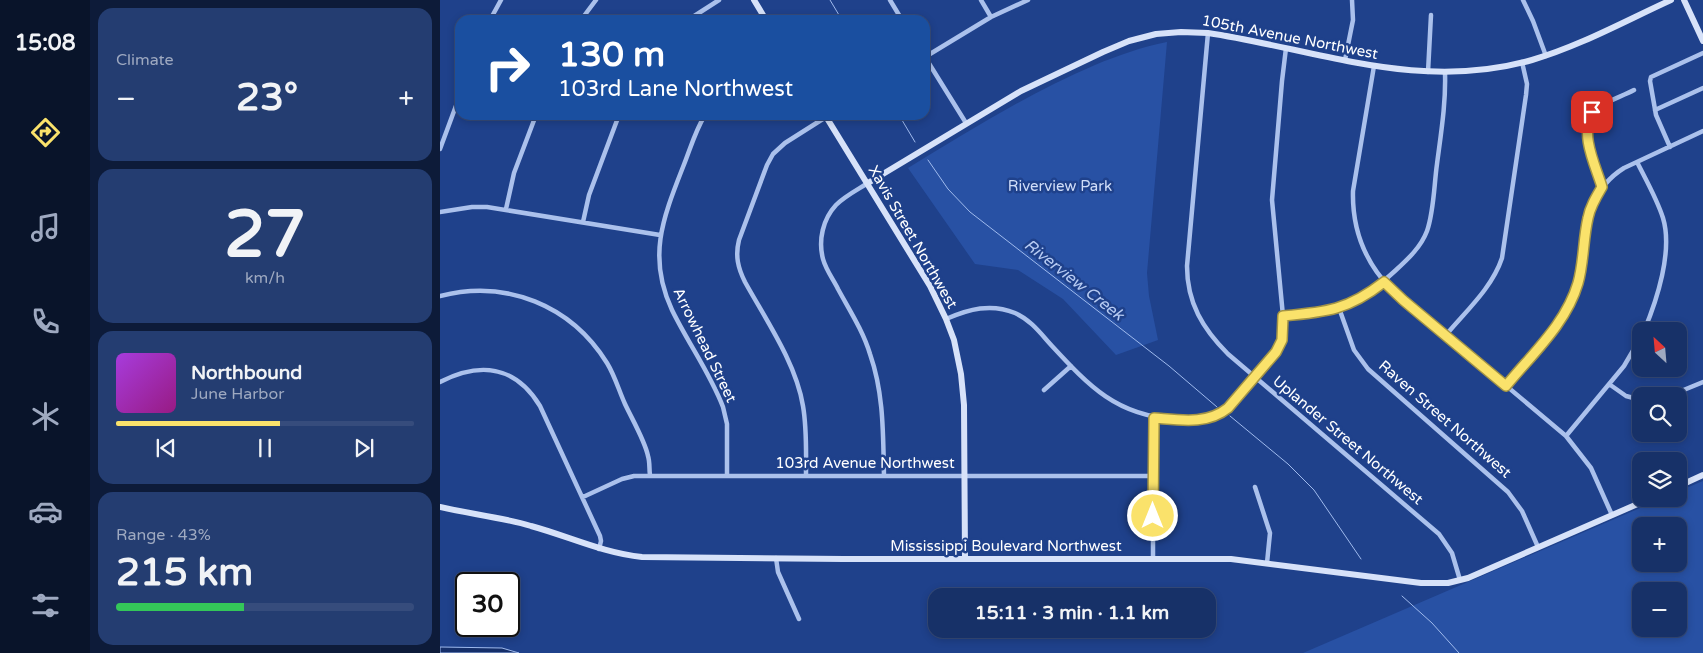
<!DOCTYPE html>
<html lang="en">
<head>
<meta charset="utf-8">
<style>
	body { margin:0; font-family:"Varela Round",sans-serif; background:#243d71; color:#f1f3f6; height:100vh; display:flex; flex-direction:column; font-size:19px; white-space:nowrap }
	* { box-sizing:border-box; margin:0 }
	p { font-size:16px; color:#9ea9c0 }
	.icon { flex:none; width:28px; height:28px; fill:none; stroke:currentColor; stroke-width:2; stroke-linecap:round; stroke-linejoin:round }
	.map { position:relative; flex:1; overflow:hidden }
	.side { display:flex; flex-direction:column; gap:8px; padding:8px; background:#0d1b39; width:350px }
	.side>* { flex:none }
	.banner { position:absolute; left:15px; top:15px; width:475px; height:105px; border-radius:15px; box-shadow:0 2px 8px #0003,0 0 0 1px #364c7c; background:#1a4fa0; color:#fff; overflow:hidden }
	.needle { width:32px; rotate:334deg }
	.buttons { position:absolute; left:1192px; top:322px; display:grid; gap:10px }
	.buttons a { display:grid; place-items:center; width:55px; height:55px; border-radius:10px; background:#173168; box-shadow:0 2px 8px #0003,0 0 0 1px #364c7c; font-size:25px }
	.speed { position:absolute; left:15px; top:572px; display:flex; gap:10px; font-size:25px; font-weight:700; text-align:center }
	.speed>* { display:grid; place-content:center; width:65px; height:65px; border-radius:50%; background:#173168; box-shadow:0 2px 8px #0003,0 0 0 1px #364c7c; line-height:1 }
	.speed .limit { border:2px solid #111; border-radius:8px; background:#fff; color:#111 }
	.pin { position:absolute; display:grid; place-items:center; width:42px; height:42px; color:#fff; margin:-21px; border-radius:10px; box-shadow:0 2px 8px #0006 }
	.me { position:absolute; width:55px; margin:-28px; rotate:0deg; stroke-linejoin:round; filter:drop-shadow(0 0 4px #0008) }
	.turn { display:flex; align-items:center; gap:18px; height:105px; padding:0 20px; font-size:22px }
	.turn .icon { width:65px; height:65px; stroke-width:2.5 }
	.turn b { display:block; font-size:35px; line-height:42px }
	.big { font-size:38px; font-weight:700; line-height:1.1 }
	.side .card { flex:1; display:flex; flex-direction:column; justify-content:center; gap:8px; min-width:0; padding:0 18px; border-radius:15px; background:#243d71 }
	.side .dial { align-items:center; gap:0 }
	.dial b { font-size:65px; line-height:1 }
	.song { display:flex; align-items:center; gap:15px }
	.cover { width:60px; height:60px; border-radius:8px; background:linear-gradient(135deg,hsl(280 70% 55%),hsl(310 70% 35%)) }
	.played { height:5px; border-radius:2px; background:linear-gradient(90deg,#fae26b 55%,#364c7c 55%) }
	.keys { display:flex; justify-content:space-around; direction:ltr }
	.heat { display:flex; justify-content:space-between; align-items:center; font-size:28px; direction:ltr }
	.charge { height:8px; border-radius:4px; background:linear-gradient(90deg,#34c759 43%,#364c7c 0) }
	.trip { position:absolute; left:488px; top:588px; width:288px; height:50px; border-radius:15px; background:#173168; box-shadow:0 2px 8px #0003,0 0 0 1px #364c7c; font-weight:700; line-height:50px; text-align:center }
	main { display:flex; flex:1; min-height:0 }
	.dock { display:flex; flex-direction:column; width:90px; justify-content:space-around; align-items:center; background:#09142a; color:#9ea9c0 }
	.dock .icon { width:35px; height:35px }
	.dock .current { color:#fae26b }
	.dock b { font-size:22px; color:#f1f3f6 }
	.map>svg:first-child { display:block }
	.green { fill:#2851a4; fill-rule:evenodd }
	.water { fill:#152f6a; stroke:#9fbaed }
	.lines { fill:none; stroke-linecap:round; stroke-linejoin:round }
	.stream { stroke:#9fbaed; stroke-width:1 }
	.street { stroke:#abc1ec; stroke-width:4.5 }
	.secondary { stroke:#d7e2f9; stroke-width:6 }
	.route-casing { stroke:#a29346; stroke-width:12 }
	.route { stroke:#fae26b; stroke-width:9 }
	.labels { text-anchor:middle; dominant-baseline:central; stroke-width:5; stroke-linejoin:round; paint-order:stroke }
	.street-label { font-size:15px; fill:#fff; stroke:#1f418b }
	.park-label { font-size:15px; fill:#d1def9; stroke:#1f418b }
	.water-label { font-size:16px; font-style:italic; fill:#b7cbf3; stroke:#1f418b }
</style>
</head>
<body>
<main>
<nav class="dock">
<b>15:08</b>
<svg class="icon current" aria-label="directions" viewBox="0 0 24 24"><path d="M12 3l9 9-9 9-9-9zM9 14v-3h6M13 9l2 2-2 2"/></svg>
<svg class="icon" aria-label="music" viewBox="0 0 24 24"><path d="M9 18V5l10-2v13"/><circle cx="6" cy="18" r="3"/><circle cx="16" cy="16" r="3"/></svg>
<svg class="icon" aria-label="phone" viewBox="0 0 24 24"><path d="M5 4h4l2 5-3 2q2 4 5 5l2-3 5 2v4C11 20 4 13 5 4z"/></svg>
<svg class="icon" aria-label="climate" viewBox="0 0 24 24"><path d="M12 3v18M4 7l16 10M4 17L20 7"/></svg>
<svg class="icon" aria-label="car" viewBox="0 0 24 24"><path d="M5 17H2v-5l4-1 3-4h7l3 4 3 1v5h-3M9 17h6M6 11h13"/><circle cx="7" cy="17" r="2"/><circle cx="17" cy="17" r="2"/></svg>
<svg class="icon" aria-label="filters" viewBox="0 0 24 24"><path d="M4 7h16M4 17h16"/><circle cx="9" cy="7" r="2"/><circle cx="15" cy="17" r="2"/></svg>
</nav>
<section class="side">
<div class="card"><p>Climate</p>
<div class="heat"><a>−</a><b class="big">23°</b><a>+</a></div>
</div>
<div class="card dial"><b>27</b><p>km/h</p></div>
<div class="card">
<div class="song"><i class="cover"></i><div><b>Northbound</b><p>June Harbor</p></div></div>
<div class="played"></div>
<div class="keys"><svg class="icon" aria-label="previous" viewBox="0 0 24 24"><path d="M18 5L8 12l10 7zM5 5v14"/></svg><svg class="icon" aria-label="pause" viewBox="0 0 24 24"><path d="M8 5v14M16 5v14"/></svg><svg class="icon" aria-label="next" viewBox="0 0 24 24"><path d="M6 5l10 7-10 7zM19 5v14"/></svg></div>
</div>
<div class="card"><p>Range · 43%</p><b class="big">215 km</b><div class="charge"></div></div>
</section>
<div class="map">
<svg width="1263" height="653" viewBox="0 0 1263 653">
	<rect width="100%" height="100%" fill="#1f418b"/>
	<path class="green" d="M727 42 707 273 709 296 718 340 676 355 623 299 578 270 535 264 468 168C529 131 589 93 655 65 679 55 702 47 727 42Z
		M1263 481V653H863L1221 499H1239V491ZM1201 526H1239V564H1201ZM1239 591V629H1201V591Z"/>
	<path class="water" d="M0 647 62 648 79 653H0Z"/>
	<g class="lines">
		<path class="stream" d="M390 0 402 20
			M459 115 475 142
			M488 160 508 189 530 212 729 366 777 407
			M790 416 848 464 874 490 921 559
			M962 596 992 623 1019 653"/>
		<path class="street" d="M450 0 462 20
			M541 0 551 17
			M1083 0 1093 21 1106 56
			M50 20 61 0
			M141 20 156 0
			M248 20 279 0
			M768 33 747 266C747 303 763 329 788 354L999 534 1012 553 1020 580
			M485 57 551 17 588 0
			M485 57 526 123
			M905 60 913 20 912 0
			M934 66 913 191C912 228 925 262 951 289L1126 436 1151 468 1172 515
			M988 72 991 15
			M1215 110 1263 88
			M265 115C255 131 250 150 243 167 223 218 207 257 232 310 248 343 270 373 283 407L287 424V475
			M1230 147 1216 115 1210 81 1211 77 1263 53
			M0 149 20 95
			M1197 162C1206 180 1217 199 1223 218 1233 251 1217 300 1204 331
			M428 183C417 190 405 196 396 205 383 219 378 240 383 259 386 270 393 279 398 289 410 311 423 331 430 354 444 394 443 434 444 476
			M1162 187C1157 170 1138 127 1152 111 1158 105 1185 95 1194 90
			M66 209 74 173 96 115
			M0 212 32 207H47L220 235
			M143 222 149 195 179 115
			M0 296C66 279 131 305 167 363 175 376 179 391 185 404 192 419 205 441 208 456 210 462 209 469 210 475
			M899 308 914 350 928 369 1068 492 1082 511 1098 547
			M843 316C896 312 917 306 956 270 968 259 981 247 987 231 994 211 994 185 997 164 1001 133 1006 103 1005 73
			M506 319C529 309 551 303 575 313 591 320 601 334 612 346 649 386 677 416 735 419 774 421 782 417 807 388 829 362 844 352 843 316L832 200 842 81 846 48
			M1006 335C1026 311 1052 288 1062 258L1086 95 1087 84 1082 62
			M0 382C39 362 75 365 100 406L160 536 161 541 159 549
			M1169 384 1186 396 1201 400
			M1065 386C1086 361 1118 330 1131 302 1151 255 1134 199 1184 168L1263 131
			M604 390 631 366
			M1229 396 1263 382
			M1126 436 1184 366 1201 337
			M366 475C366 452 367 429 363 406 356 363 326 320 305 282 298 268 295 256 299 240L327 165 333 154 345 143 386 117
			M815 487 830 533 827 563
			M143 497 182 479 194 476H713
			M336 558 338 572 359 619
			M713 558V441L714 418"/>
		<path class="secondary" d="M314 0 326 20
			M1244 0 1263 41
			M385 115 490 286 506 319 514 340 521 374 524 405 525 559
			M428 183 581 91 663 52 689 41 716 34 741 32 768 33C879 50 979 92 1092 60 1140 46 1185 21 1231 0
			M1239 486 1263 475
			M0 507C30 514 61 517 91 526 128 536 163 553 202 557L404 559H791L981 583H1008L1028 578 1209 499"/>
	</g>
	<g class="lines">
		<defs>
			<path id="route" d="M713 516 714 418C740 420 767 425 788 408L836 352 842 340 843 316C887 312 908 310 944 282L963 300 1066 386C1092 354 1126 324 1138 283 1144 262 1143 239 1148 218 1150 207 1156 197 1162 187 1155 164 1140 136 1152 112"/>
		</defs>
		<use href="#route" class="route-casing"/>
		<use href="#route" class="route"/>
	</g>
	<g class="labels">
		<g class="street-label">
			<text transform="translate(850 37) rotate(11)">105th Avenue Northwest</text>
			<text transform="translate(473 237) rotate(60)">Xavis Street Northwest</text>
			<text transform="translate(265 345) rotate(64)">Arrowhead Street</text>
			<text transform="translate(1005 419) rotate(41)">Raven Street Northwest</text>
			<text transform="translate(908 440) rotate(40)">Uplander Street Northwest</text>
			<text x="425" y="463">103rd Avenue Northwest</text>
			<text x="566" y="546">Mississippi Boulevard Northwest</text>
		</g>
		<g class="park-label">
			<text x="620" y="186">Riverview Park</text>
		</g>
		<g class="water-label">
			<text transform="translate(634 280) rotate(38)">Riverview Creek</text>
		</g>
	</g>
</svg>
<div class="buttons">
<a><svg class="needle" viewBox="-14 -14 28 28"><path d="M0-13l5 13h-10z" fill="#e53935"/><path d="M0 13l5-13h-10z" fill="#9ea9c0"/></svg></a>
<a><svg class="icon" aria-label="search" viewBox="0 0 24 24"><circle cx="10" cy="10" r="6"/><path d="M15 15l6 6"/></svg></a>
<a><svg class="icon" aria-label="layers" viewBox="0 0 24 24"><path d="M12 4l9 5-9 5-9-5zM3 14l9 5 9-5"/></svg></a>
<a>+</a>
<a>−</a>
</div>
<div class="speed"><div class="limit">30</div></div>
<div class="pin" style="left:1152px;top:112px;background:#d93025"><svg class="icon" aria-label="arrive" viewBox="0 0 24 24"><path d="M6 21V4h12l-3 4 3 4H6"/></svg></div>
<svg class="me" style="left:713px;top:516px" viewBox="-20 -20 40 40"><circle r="17" fill="#fae26b" stroke="#fff" stroke-width="3"/><path d="M0-11L8 9 0 5-8 9z" fill="#fff"/></svg>
<div class="trip">15:11 · 3 min · 1.1 km</div>
<div class="banner">
<div class="turn"><svg class="icon" aria-label="right" viewBox="0 0 24 24"><path d="M7 20v-9h11M14 6l5 5-5 5"/></svg><div><b>130 m</b>103rd Lane Northwest</div></div>
</div>
</div>
</main>
</body>
</html>
